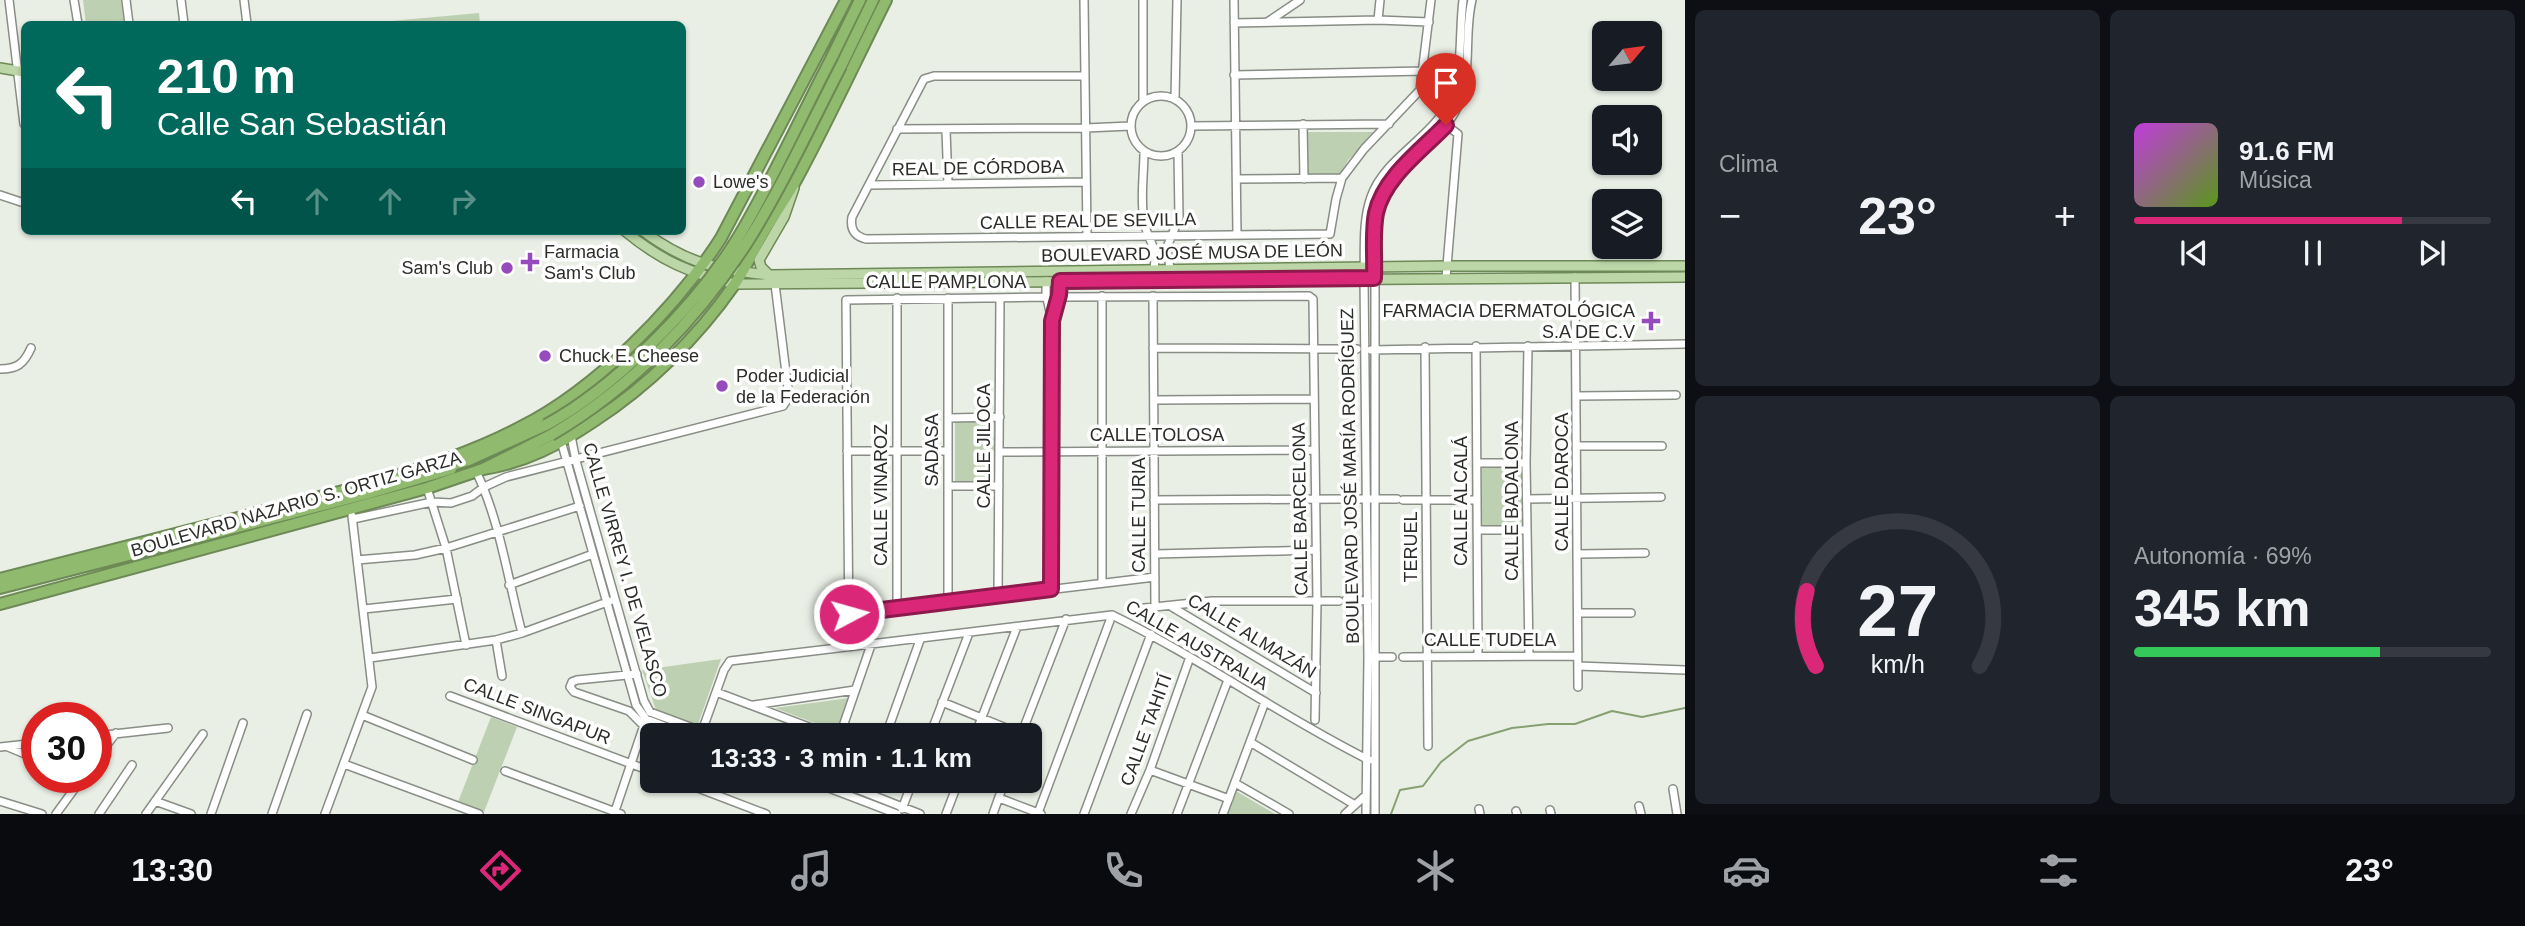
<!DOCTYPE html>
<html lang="es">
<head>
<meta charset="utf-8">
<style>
	body { margin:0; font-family:Arial,sans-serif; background:#20242c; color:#f1f3f6; height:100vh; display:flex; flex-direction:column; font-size:26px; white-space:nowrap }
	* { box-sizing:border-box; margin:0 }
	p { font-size:23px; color:#9ea1a6 }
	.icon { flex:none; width:38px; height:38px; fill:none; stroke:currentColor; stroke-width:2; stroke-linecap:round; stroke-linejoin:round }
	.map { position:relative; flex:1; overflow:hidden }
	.panel { display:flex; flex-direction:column; gap:10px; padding:10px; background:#0d0f14; width:840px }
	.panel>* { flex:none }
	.top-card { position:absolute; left:21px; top:21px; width:665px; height:214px; border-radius:10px; box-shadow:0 2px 5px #0004; background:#00695c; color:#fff; overflow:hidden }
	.needle { width:46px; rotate:61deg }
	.buttons { position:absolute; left:1592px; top:21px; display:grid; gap:14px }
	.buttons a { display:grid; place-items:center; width:70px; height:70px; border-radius:10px; background:#171b24; box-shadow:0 2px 5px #0004; font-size:35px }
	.speed { position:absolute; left:21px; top:702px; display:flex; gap:14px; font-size:35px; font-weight:700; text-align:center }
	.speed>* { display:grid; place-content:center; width:91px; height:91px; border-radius:50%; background:#171b24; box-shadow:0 2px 5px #0004; line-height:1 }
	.speed .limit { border:10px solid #d22; background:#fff; color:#111 }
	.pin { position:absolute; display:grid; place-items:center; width:60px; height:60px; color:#fff; margin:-72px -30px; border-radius:50% 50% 50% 0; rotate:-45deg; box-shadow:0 0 7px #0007 }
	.pin .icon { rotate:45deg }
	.me { position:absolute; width:77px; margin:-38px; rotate:84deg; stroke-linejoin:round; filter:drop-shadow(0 0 5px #0008) }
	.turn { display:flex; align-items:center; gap:24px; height:147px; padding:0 21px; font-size:32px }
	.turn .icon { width:91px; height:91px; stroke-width:2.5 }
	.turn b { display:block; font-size:49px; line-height:60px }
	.lanes { display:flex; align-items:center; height:66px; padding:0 21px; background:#0003; justify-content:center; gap:35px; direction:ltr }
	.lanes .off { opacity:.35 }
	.big { font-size:52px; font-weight:600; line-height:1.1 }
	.panel .widget { flex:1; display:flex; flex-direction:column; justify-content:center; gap:10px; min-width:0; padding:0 24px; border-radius:10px; background:#20242c }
	.panel .dial { align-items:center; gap:0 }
	.dial svg { height:182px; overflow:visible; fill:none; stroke:#363941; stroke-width:7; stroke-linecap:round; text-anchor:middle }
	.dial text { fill:#f1f3f6; stroke:none }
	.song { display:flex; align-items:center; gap:21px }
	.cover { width:84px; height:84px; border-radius:10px; background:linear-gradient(135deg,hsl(290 70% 55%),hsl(90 70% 35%)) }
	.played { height:7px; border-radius:4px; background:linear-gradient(90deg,#db2777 75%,#363941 75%) }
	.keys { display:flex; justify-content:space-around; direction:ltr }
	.heat { display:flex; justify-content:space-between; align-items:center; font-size:38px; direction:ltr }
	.charge { height:10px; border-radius:5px; background:linear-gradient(90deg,#34c759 69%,#363941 0) }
	.panel .tiles { flex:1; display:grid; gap:10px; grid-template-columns:repeat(2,1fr) }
	.trip { position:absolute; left:640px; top:723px; width:402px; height:70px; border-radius:10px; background:#171b24; box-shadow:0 2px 5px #0004; font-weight:600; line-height:70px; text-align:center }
	.menu { display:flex; height:112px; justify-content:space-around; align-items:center; background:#090b0e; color:#9ea1a6 }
	.menu .icon { width:49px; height:49px }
	.menu .current { color:#db2777 }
	.menu b { font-size:32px; color:#f1f3f6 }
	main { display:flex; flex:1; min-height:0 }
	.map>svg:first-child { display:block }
	.green { fill:#bed0b2 }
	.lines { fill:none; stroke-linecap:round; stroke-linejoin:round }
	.stream { stroke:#86a072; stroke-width:2 }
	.minor-casing { stroke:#888e85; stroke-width:10 }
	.major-casing { stroke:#6d8956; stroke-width:12 }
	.highway-casing { stroke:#6d8956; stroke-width:14 }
	.minor { stroke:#fff; stroke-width:7 }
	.major { stroke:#bcd6a8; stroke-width:9 }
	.highway { stroke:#90bb6e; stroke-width:10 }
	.highway-bridge-casing { stroke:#6d8956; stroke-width:14; stroke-linecap:butt }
	.highway-bridge { stroke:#90bb6e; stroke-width:10 }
	.route-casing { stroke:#8e194d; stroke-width:18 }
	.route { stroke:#db2777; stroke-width:12 }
	.poi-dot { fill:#964bbd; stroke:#fff; stroke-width:2.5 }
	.labels { text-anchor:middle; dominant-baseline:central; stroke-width:7; stroke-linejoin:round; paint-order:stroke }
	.street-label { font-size:18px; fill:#2b2d29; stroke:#fff }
	.poi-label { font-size:18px; fill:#2b2d29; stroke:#fff; text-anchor:start }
</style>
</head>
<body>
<main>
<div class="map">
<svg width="1685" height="814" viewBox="0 0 1685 814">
	<rect width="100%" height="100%" fill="#e9efe5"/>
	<path class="green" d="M83 0H121L124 24H86Z
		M479 13 480 24H380V22Z
		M1307 132H1377L1348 160 1341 176 1307 177Z
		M1598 221 1605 222V247H1648V255H1597Z
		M955 420 996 421V481H955Z
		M1482 467H1523V525H1482Z
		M721 659 697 727 657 713 642 670Z
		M849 698 836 731 775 708Z
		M491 717 517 727 484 812 458 802Z
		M1236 791 1275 814H1228Z"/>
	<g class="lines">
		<path class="stream" d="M1391 814 1400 790 1423 786 1441 762 1468 741 1512 728 1548 724H1575L1612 711 1642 717 1685 708"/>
		<defs>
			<path id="minor" d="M9 0 24 124
				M74 0 78 24
				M126 0 129 24
				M181 0 184 24
				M244 0 247 24
				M1084 0 1087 236
				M1143 0V101
				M1234 0 1237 235
				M1378 20 1380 0
				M1269 21 1300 0
				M1234 23 1378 20 1429 22
				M1234 75 1424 71
				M1085 76H934L924 79 852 217C850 229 854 236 866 239L1330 234 1336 199 1342 178 1364 149 1420 90 1431 0
				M1131 126a30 30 0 1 1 60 0a30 30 0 1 1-60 0Z
				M1175 99 1177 0
				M1303 124 1304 179
				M1446 125 1458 134 1446 278
				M1191 126 1389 124
				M897 129 1086 128 1130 126
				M946 130 948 184
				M1144 152C1144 174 1140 199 1144 220 1147 242 1158 243 1154 269
				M1237 179 1342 178
				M870 185 1086 182
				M0 195 24 203
				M1170 269 1167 247 1179 218 1178 152
				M1575 277 1578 687
				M1046 281V294L1052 321 1051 589
				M1153 296 1155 608
				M1059 297 1309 296 1313 299 1317 601 1315 720
				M897 298V609
				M1052 320 1059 295 1060 281
				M1476 346 1478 656
				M1528 346 1526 463 1529 656
				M1425 347 1428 746
				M1153 348 1357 349
				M1371 350 1685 344
				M0 369C17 369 24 364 31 348
				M1577 396 1676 395
				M1154 400 1314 399
				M948 418 1000 417
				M571 436 576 461 644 701 650 712
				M561 441 636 705 646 719 688 735
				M1577 446H1662
				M847 451H948
				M999 452 1314 450
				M1477 463H1526
				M476 471C500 521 508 580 522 633
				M948 486H999
				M427 488 446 548 466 645
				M1347 499H1397
				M1527 499 1661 497
				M1154 500 1340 499
				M1403 500H1476
				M353 519 432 502 451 503 472 496 484 487 506 477 783 406 789 397 775 284
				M1477 530H1527
				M1155 554 1316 550
				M1578 554 1645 553
				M357 560 415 555 446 548 580 506
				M1102 583V296
				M509 585 593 554
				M998 595 1000 298
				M1346 600 1368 601
				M948 602V298
				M1172 607 1316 693
				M364 609 457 599
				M1135 609 1212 601H1339
				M1578 613H1631
				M849 614 1155 577
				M849 635 846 300 1046 297
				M496 640 502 676
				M1372 657H1392
				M1403 657 1578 656
				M370 658 496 640 522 633 610 601
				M1578 666 1685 670
				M637 674 577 680 572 682 570 687 574 692 629 711 643 725
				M716 692 830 735
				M450 696 653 772
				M942 702 1021 734
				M754 705 855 690
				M650 712 712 735
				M362 715 473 760
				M702 731 724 670 730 661 1112 615C1200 658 1281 716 1369 760
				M840 735 871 645
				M886 735 920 640
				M930 735 969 633
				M975 735 1017 627
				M1021 735 1066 619
				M96 736 168 728
				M1250 742 1355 805
				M0 747 37 743
				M8 747 37 759
				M96 759 116 733
				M344 764 479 814
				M1150 770 1229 799
				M505 771 621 814
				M677 780 766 814
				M808 780 897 814
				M834 780 920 814
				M1235 783 1289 814
				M1673 789 1677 814
				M999 798 1041 814
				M0 801 42 814
				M155 801 191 814
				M1639 806 1641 814
				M902 809 913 780
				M1479 809 1480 814
				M1550 810 1551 814
				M1516 811 1517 814
				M1038 813 1112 615
				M56 814 83 777
				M99 814 132 765
				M146 814 203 734
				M211 814 243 723
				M272 814 307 714
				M325 814 372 687 352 516
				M614 814 645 722
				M946 814 959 780
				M993 814 1005 780
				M1084 814 1151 634
				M1131 814 1150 770 1190 657
				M1177 814 1228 680
				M1223 814 1265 702
				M1345 814 1366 795
				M1366 814 1368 657 1364 278C1365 251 1362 222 1371 197 1385 156 1436 137 1452 96 1463 67 1459 31 1463 0
				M1375 814V224C1383 170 1431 154 1455 112 1474 78 1463 36 1472 0"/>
			<path id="major" d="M0 68 24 72
				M625 231C661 261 690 273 735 284L1685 277
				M643 231C686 263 717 270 770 275L1448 266H1685
				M768 274 761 267 759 260 784 217 794 188"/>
			<path id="highway" d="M832 57 860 0
				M841 66 873 0
				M442 468 469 460 546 425
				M483 469C524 463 560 444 594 421 648 386 697 338 734 285 746 268 754 248 765 230 775 213 787 197 796 180 828 121 856 60 886 0
				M377 482C426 467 476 451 521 427 596 389 676 308 721 238L846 0
				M0 579 382 481
				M0 588 366 494 451 469
				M0 604 427 488 483 469 551 435"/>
		</defs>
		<use href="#minor" class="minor-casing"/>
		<use href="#major" class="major-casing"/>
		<use href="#highway" class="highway-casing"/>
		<use href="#minor" class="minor"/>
		<use href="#major" class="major"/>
		<use href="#highway" class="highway"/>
		<defs>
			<path id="highway-bridge" d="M546 425C615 387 694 308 736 241 772 182 800 118 832 57
				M551 435C631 388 698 319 748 241 783 185 811 124 841 66"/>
		</defs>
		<use href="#highway-bridge" class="highway-bridge-casing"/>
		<use href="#highway-bridge" class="highway-bridge"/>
	</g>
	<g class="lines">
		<defs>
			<path id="route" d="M849 614 1051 589 1052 321 1059 295 1060 281 1374 278C1375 256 1372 234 1376 213 1384 177 1422 150 1446 125"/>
		</defs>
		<use href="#route" class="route-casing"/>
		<use href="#route" class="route"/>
	</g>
	<g class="poi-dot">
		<circle cx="699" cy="182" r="7"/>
		<path d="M526.5 251.5h7v7h7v7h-7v7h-7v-7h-7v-7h7z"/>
		<circle cx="507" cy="268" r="7"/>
		<path d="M1647.5 310.5h7v7h7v7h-7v7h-7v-7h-7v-7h7z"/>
		<circle cx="545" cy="356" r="7"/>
		<circle cx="722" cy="386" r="7"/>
	</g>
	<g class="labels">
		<g class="street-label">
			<text transform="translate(978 168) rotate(-1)">REAL DE CÓRDOBA</text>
			<text transform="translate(1088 221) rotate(-1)">CALLE REAL DE SEVILLA</text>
			<text transform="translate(1192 253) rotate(-1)">BOULEVARD JOSÉ MUSA DE LEÓN</text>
			<text x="946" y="282">CALLE PAMPLONA</text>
			<text x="1157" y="435">CALLE TOLOSA</text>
			<text transform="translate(984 446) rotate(-90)">CALLE JILOCA</text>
			<text transform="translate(932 450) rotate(-90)">SADASA</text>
			<text transform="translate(1350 476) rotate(-91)">BOULEVARD JOSÉ MARÍA RODRÍGUEZ</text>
			<text transform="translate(1562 482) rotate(-90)">CALLE DAROCA</text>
			<text transform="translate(881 495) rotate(-90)">CALLE VINAROZ</text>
			<text transform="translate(1461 501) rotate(-90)">CALLE ALCALÁ</text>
			<text transform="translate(1512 501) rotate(-90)">CALLE BADALONA</text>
			<text transform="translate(296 504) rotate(-16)">BOULEVARD NAZARIO S. ORTIZ GARZA</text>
			<text transform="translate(1300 509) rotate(-91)">CALLE BARCELONA</text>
			<text transform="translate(1139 515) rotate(-90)">CALLE TURIA</text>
			<text transform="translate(1411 547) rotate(-90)">TERUEL</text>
			<text transform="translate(625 570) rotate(74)">CALLE VIRREY I. DE VELASCO</text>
			<text transform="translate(1252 636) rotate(31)">CALLE ALMAZÁN</text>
			<text x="1490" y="640">CALLE TUDELA</text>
			<text transform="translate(1197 645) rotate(30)">CALLE AUSTRALIA</text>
			<text transform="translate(537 711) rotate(21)">CALLE SINGAPUR</text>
			<text transform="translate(1146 730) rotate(-70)">CALLE TAHITÍ</text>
		</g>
		<g class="poi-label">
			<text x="713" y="182">Lowe's</text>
			<text x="544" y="252">Farmacia<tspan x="544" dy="21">Sam's Club</tspan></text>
			<text x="493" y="268" text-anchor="end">Sam's Club</text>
			<text x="1635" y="311" text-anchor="end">FARMACIA DERMATOLÓGICA<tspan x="1635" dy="21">S.A DE C.V</tspan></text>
			<text x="559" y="356">Chuck E. Cheese</text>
			<text x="736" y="376">Poder Judicial<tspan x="736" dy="21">de la Federación</tspan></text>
		</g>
	</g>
</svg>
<div class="buttons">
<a><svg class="needle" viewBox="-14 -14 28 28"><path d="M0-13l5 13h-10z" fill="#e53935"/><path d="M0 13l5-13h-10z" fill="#9ea1a6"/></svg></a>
<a><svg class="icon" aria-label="sound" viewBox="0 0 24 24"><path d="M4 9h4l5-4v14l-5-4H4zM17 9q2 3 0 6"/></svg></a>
<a><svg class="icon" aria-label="layers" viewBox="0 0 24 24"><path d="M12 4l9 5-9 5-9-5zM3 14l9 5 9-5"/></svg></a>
</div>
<div class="speed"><div class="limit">30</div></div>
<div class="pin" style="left:1446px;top:125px;background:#d93025"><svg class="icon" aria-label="arrive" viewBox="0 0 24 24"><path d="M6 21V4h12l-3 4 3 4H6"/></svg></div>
<svg class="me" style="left:849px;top:614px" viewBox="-20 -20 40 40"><circle r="17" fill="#db2777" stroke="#fff" stroke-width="3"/><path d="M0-11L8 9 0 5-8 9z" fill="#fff"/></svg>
<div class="trip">13:33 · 3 min · 1.1 km</div>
<div class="top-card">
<div class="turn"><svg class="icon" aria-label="left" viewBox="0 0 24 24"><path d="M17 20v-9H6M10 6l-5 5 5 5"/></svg><div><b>210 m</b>Calle San Sebastián</div></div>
<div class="lanes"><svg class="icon" aria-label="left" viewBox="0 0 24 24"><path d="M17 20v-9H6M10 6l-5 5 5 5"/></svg><svg class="icon off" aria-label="ahead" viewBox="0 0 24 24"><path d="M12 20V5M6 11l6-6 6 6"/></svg><svg class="icon off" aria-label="ahead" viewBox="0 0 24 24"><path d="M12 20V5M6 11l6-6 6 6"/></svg><svg class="icon off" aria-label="right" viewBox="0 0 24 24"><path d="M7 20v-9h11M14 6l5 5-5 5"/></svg></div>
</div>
</div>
<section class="panel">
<div class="tiles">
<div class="widget"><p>Clima</p>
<div class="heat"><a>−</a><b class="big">23°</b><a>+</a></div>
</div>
<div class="widget">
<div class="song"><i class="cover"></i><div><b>91.6 FM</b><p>Música</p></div></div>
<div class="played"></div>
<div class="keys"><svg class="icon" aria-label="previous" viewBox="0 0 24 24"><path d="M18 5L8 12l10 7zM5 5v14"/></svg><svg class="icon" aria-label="pause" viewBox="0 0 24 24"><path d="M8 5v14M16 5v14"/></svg><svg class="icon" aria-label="next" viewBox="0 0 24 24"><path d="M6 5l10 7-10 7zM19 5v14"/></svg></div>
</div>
<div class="widget dial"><svg viewBox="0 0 100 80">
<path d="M14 69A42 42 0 1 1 86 69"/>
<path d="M14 69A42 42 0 0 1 10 36" stroke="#db2777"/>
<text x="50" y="56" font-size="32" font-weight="700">27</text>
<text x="50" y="72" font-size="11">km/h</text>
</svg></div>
<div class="widget"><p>Autonomía · 69%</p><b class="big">345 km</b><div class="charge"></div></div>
</div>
</section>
</main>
<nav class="menu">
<b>13:30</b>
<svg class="icon current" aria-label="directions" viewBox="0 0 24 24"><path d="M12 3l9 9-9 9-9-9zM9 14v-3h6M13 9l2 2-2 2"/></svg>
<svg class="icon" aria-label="music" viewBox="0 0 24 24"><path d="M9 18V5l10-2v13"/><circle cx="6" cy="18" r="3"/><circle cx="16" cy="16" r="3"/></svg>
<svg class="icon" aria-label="phone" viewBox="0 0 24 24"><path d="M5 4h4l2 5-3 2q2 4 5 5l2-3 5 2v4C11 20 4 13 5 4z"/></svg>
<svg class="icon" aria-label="climate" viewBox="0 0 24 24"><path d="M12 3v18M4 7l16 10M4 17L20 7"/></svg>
<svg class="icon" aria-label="car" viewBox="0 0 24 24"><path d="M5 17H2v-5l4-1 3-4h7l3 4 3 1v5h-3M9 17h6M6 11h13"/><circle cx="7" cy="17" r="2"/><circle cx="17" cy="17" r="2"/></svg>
<svg class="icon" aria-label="filters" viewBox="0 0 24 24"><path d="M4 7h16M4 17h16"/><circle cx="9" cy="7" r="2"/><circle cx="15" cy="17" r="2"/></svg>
<b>23°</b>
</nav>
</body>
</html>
